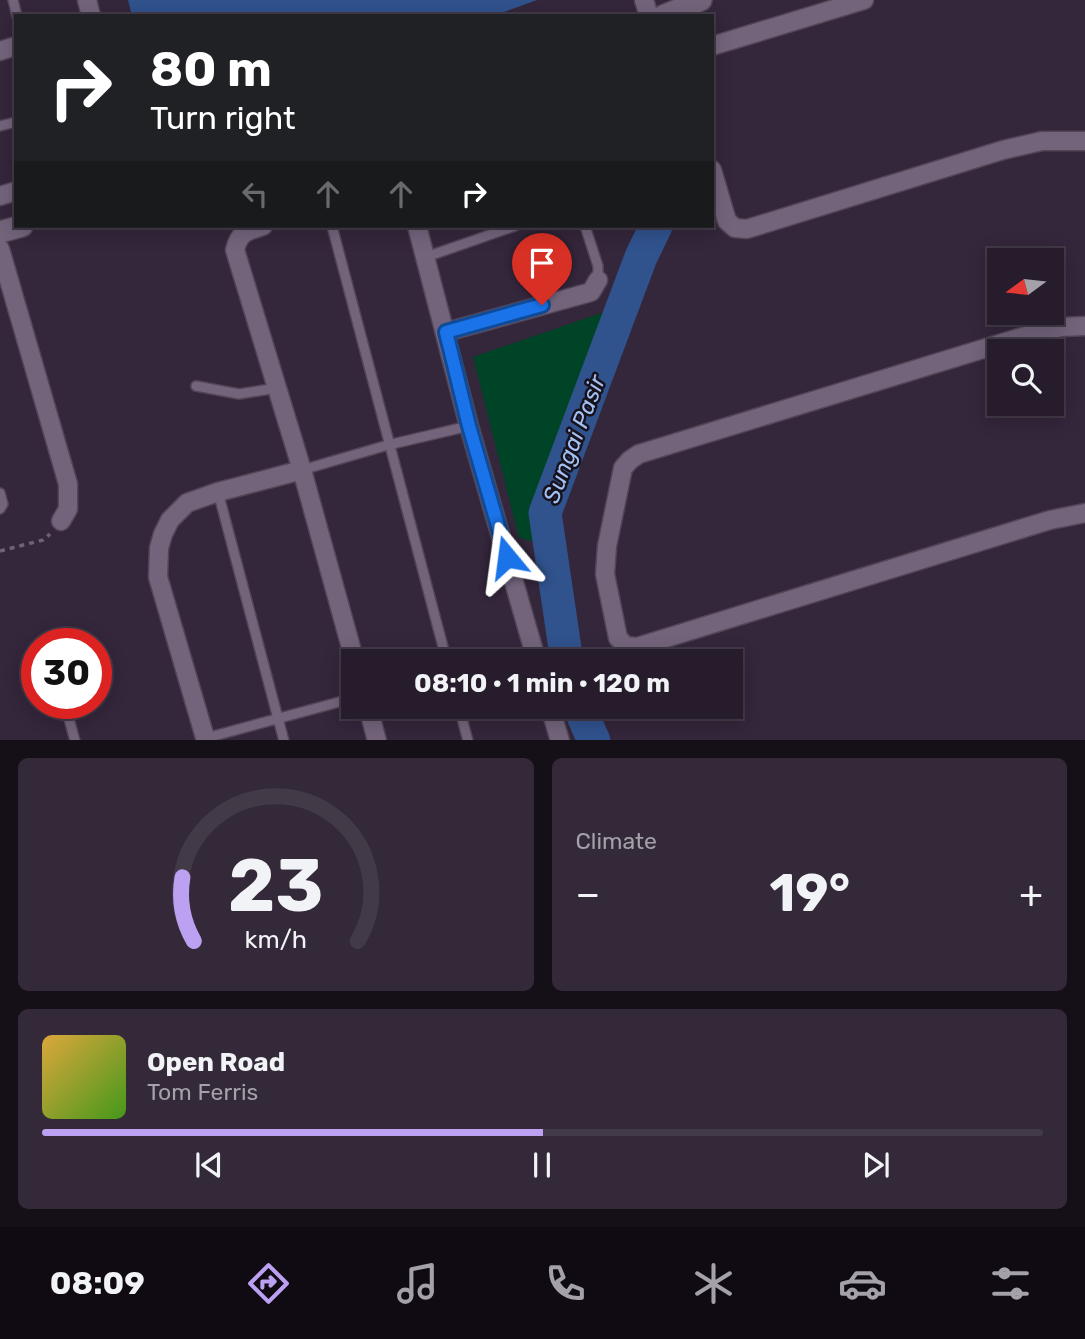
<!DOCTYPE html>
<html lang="en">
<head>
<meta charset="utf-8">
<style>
	body { margin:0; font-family:Rubik,sans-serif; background:#332938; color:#f1f3f6; height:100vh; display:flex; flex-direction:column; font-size:26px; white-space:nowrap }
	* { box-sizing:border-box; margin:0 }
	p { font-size:23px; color:#a4a1a9 }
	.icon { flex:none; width:38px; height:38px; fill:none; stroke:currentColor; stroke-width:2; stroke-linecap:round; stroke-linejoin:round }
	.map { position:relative; height:740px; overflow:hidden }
	.side { display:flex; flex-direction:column; gap:18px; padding:18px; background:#150f18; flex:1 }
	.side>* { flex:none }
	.guide { position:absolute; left:14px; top:14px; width:700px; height:214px; border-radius:0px; box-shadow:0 4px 18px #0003,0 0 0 2px #433a48; background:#202124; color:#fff; overflow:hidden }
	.needle { width:46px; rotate:255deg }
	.buttons { position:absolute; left:987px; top:248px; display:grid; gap:14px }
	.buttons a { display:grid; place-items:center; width:77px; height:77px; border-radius:0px; background:#271c2c; box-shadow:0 4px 18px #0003,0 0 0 2px #433a48; font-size:35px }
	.speed { position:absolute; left:21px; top:628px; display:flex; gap:14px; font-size:35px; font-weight:700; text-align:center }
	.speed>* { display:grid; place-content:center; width:91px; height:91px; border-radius:50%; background:#271c2c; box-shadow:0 4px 18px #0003,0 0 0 2px #433a48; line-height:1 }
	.speed .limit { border:10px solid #d22; background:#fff; color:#111 }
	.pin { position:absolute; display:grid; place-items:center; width:60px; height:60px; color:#fff; margin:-72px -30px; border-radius:50% 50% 50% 0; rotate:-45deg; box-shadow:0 0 7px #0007 }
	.pin .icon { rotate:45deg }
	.me { position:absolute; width:77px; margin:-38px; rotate:344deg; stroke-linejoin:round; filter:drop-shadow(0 0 5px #0008) }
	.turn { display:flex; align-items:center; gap:24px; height:147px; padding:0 21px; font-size:32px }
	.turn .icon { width:91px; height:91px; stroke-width:2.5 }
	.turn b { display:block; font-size:49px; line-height:60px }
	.lanes { display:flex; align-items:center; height:66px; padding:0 21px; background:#0003; justify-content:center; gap:35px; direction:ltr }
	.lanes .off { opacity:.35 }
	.big { font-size:52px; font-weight:700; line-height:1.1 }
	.side .card { flex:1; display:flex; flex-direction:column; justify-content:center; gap:10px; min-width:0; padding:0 24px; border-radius:10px; background:#332938 }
	.side .dial { align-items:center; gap:0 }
	.dial svg { height:182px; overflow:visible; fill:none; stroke:#433a48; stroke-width:7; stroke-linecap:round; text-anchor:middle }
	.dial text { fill:#f1f3f6; stroke:none }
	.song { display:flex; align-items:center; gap:21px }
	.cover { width:84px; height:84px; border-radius:10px; background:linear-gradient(135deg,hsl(40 70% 55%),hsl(100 70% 35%)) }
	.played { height:7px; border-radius:4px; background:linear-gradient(90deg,#bca0f2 50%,#433a48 50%) }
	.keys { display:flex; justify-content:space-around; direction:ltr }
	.heat { display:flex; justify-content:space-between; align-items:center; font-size:38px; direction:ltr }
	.side .tiles { flex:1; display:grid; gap:18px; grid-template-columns:1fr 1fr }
	.card:last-child { grid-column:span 2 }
	.trip { position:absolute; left:341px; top:649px; width:402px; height:70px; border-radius:0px; background:#271c2c; box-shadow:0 4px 18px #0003,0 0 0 2px #433a48; font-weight:700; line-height:70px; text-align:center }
	.menu { display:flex; height:112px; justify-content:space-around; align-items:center; background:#100b12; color:#a4a1a9 }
	.menu .icon { width:49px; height:49px }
	.menu .active { color:#bca0f2 }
	.menu b { font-size:32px; color:#f1f3f6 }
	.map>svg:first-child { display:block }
	.green { fill:#004427 }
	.water { fill:#30528d }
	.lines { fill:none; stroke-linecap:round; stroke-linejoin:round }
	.river { stroke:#30528d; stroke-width:33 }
	.lane-casing { stroke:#514556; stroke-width:12 }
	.street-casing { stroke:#514556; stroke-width:21 }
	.secondary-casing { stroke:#514556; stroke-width:24 }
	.path { stroke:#6f6275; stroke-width:3.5; stroke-dasharray:5 5; stroke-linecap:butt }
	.lane { stroke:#73647c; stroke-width:9 }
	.street { stroke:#73647c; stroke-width:18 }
	.secondary { stroke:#73647c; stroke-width:21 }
	.route-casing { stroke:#114b97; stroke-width:18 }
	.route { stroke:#1a73e8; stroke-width:12 }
	.labels { text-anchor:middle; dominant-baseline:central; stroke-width:5; stroke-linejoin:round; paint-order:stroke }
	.water-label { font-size:23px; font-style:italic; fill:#a2c1f4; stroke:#18121c }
</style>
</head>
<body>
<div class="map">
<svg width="1085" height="741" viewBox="0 0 1085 741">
	<rect width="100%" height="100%" fill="#34263b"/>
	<path class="green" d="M604 312 541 515 545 544 519 538 473 357Z"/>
	<path class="water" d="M128 0H537L493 16H132Z"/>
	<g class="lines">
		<path class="river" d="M567 662 545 513 641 257 656 226
			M579 707 594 741"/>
		<defs>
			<path id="lane" d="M13 0 17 16
				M0 126 16 122
				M332 226 447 662
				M585 226 598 266V280
				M426 257 515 226
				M196 386 239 394 277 388
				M302 470 388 445 469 426
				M218 492 284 741
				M0 493 3 504 0 509
				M47 639 49 644
				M65 704 75 741
				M459 707 468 741
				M206 738 354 698"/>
			<path id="street" d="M87 0 91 16
				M644 0 649 16
				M712 46 864 0
				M0 51 16 46
				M712 170 727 221 735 228 747 229 1003 150 1042 141H1085
				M0 196 16 191
				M263 226C247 231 239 232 235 250L302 470 355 662
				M417 226 469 426 537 662
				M0 249 68 484V509L61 521
				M1085 326 1061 327 1032 334 639 454 630 460 623 468 607 546 605 574 618 638 626 646 637 647 1050 520 1085 513
				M446 332 591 292 598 280
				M368 707 377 741
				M550 707 560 741
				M206 741 158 577 159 548 163 534 170 520 187 503 218 492 302 470"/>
			<path id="secondary" d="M663 16 701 0
				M0 232 22 226"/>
		</defs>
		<use href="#lane" class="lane-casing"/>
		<use href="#street" class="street-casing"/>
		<use href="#secondary" class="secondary-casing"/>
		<path class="path" d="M0 551 43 540 50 534"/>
		<use href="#lane" class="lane"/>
		<use href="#street" class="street"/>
		<use href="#secondary" class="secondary"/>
	</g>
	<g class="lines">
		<defs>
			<path id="route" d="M507 557 469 426 446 332 542 305"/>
		</defs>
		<use href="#route" class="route-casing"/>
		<use href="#route" class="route"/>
	</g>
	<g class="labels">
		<g class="water-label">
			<text transform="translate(574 439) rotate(-69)">Sungai Pasir</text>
		</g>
	</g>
</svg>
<div class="buttons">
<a><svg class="needle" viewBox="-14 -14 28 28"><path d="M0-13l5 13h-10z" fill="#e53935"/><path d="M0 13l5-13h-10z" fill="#a4a1a9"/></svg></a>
<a><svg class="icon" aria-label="search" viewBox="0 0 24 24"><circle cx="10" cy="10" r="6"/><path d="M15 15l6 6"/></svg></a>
</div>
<div class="speed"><div class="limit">30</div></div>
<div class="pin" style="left:542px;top:305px;background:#d93025"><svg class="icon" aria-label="arrive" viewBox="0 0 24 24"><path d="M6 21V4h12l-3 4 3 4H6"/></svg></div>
<svg class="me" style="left:507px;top:557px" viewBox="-20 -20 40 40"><path d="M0-17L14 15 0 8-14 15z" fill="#1a73e8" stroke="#fff" stroke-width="4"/></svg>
<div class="trip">08:10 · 1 min · 120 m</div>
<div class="guide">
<div class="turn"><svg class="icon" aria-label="right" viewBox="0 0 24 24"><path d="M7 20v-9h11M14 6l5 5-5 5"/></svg><div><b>80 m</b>Turn right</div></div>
<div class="lanes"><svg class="icon off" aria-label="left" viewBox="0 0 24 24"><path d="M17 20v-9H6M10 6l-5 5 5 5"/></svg><svg class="icon off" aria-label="ahead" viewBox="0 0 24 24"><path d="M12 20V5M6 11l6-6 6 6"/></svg><svg class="icon off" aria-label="ahead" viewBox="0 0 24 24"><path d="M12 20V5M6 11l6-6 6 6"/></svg><svg class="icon" aria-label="right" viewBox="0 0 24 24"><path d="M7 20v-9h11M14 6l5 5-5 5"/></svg></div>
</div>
</div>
<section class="side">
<div class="tiles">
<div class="card dial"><svg viewBox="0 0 100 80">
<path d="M14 69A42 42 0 1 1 86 69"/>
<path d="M14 69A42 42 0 0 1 9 41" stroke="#bca0f2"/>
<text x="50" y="56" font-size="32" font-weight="700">23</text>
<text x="50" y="72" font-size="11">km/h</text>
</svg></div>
<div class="card"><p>Climate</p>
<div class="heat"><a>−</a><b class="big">19°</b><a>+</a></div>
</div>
<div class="card">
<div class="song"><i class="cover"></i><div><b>Open Road</b><p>Tom Ferris</p></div></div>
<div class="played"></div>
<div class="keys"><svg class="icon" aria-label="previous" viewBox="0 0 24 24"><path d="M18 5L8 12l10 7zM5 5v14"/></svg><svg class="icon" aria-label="pause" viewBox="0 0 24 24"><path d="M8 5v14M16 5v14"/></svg><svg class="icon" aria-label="next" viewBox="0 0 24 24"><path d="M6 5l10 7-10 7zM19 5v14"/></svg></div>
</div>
</div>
</section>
<nav class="menu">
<b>08:09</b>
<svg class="icon active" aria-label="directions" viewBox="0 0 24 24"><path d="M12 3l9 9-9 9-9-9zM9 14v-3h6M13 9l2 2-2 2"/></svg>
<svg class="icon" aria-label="music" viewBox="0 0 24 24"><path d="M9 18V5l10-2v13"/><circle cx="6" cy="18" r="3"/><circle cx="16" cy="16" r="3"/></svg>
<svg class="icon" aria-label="phone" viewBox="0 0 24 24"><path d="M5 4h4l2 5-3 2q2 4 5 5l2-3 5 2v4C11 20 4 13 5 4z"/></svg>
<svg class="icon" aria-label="climate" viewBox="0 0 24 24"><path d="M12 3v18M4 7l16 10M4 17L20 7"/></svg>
<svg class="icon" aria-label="car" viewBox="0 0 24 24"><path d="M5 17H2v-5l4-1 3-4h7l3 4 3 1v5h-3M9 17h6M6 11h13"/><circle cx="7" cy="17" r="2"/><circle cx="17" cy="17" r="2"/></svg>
<svg class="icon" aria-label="filters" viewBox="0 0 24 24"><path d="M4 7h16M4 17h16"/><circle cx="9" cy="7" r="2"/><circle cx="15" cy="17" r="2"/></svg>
</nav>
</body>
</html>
